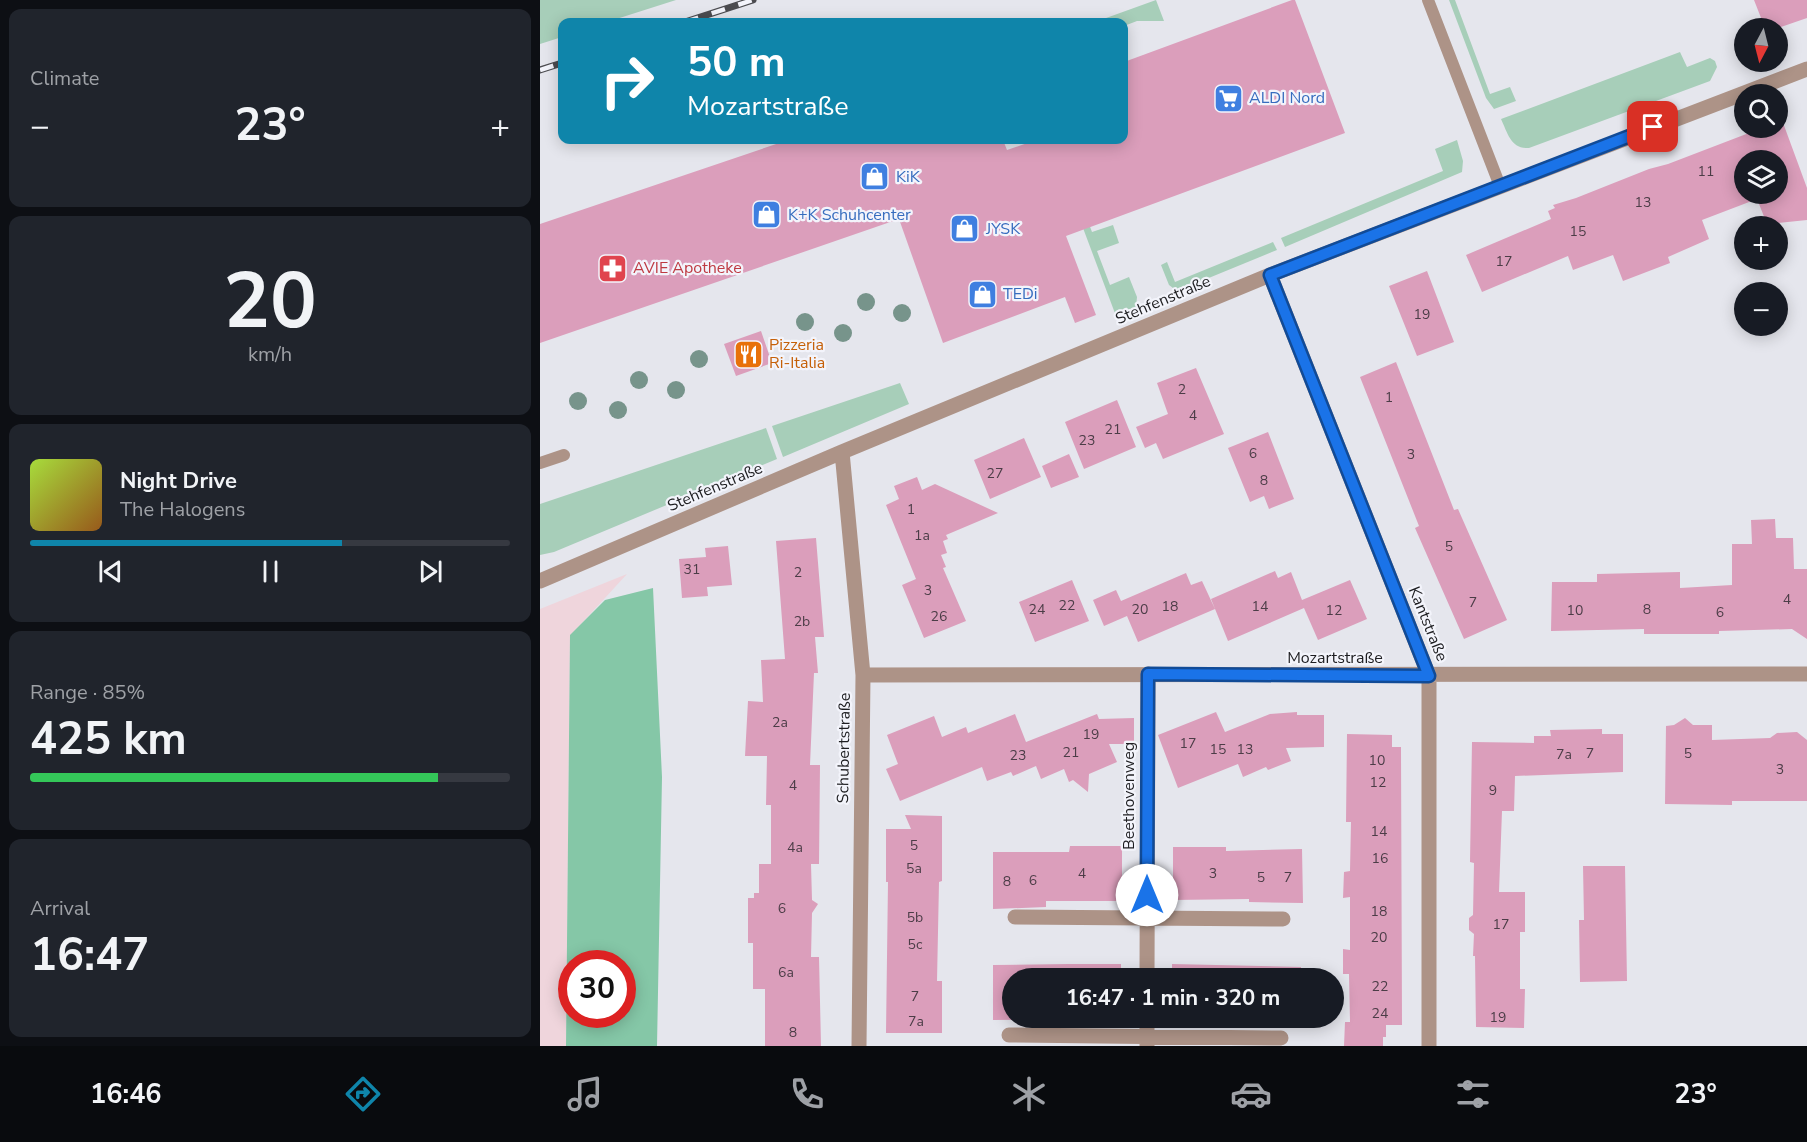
<!DOCTYPE html>
<html lang="en">
<head>
<meta charset="utf-8">
<style>
	body { margin:0; font-family:"Nunito Sans",sans-serif; background:#20242c; color:#f1f3f6; height:100vh; display:flex; flex-direction:column; font-size:22px; white-space:nowrap }
	* { box-sizing:border-box; margin:0 }
	p { font-size:20px; color:#9ea1a6 }
	.icon { flex:none; width:33px; height:33px; fill:none; stroke:currentColor; stroke-width:2; stroke-linecap:round; stroke-linejoin:round }
	.map { position:relative; flex:1; overflow:hidden }
	.drawer { display:flex; flex-direction:column; gap:9px; padding:9px; background:#0d0f14; width:540px }
	.drawer>* { flex:none }
	.hud { position:absolute; left:18px; top:18px; width:570px; height:126px; border-radius:12px; box-shadow:0 3px 15px #0003; background:#0f85aa; color:#fff; overflow:hidden }
	.needle { width:39px; rotate:187deg }
	.fabs { position:absolute; left:1194px; top:18px; display:grid; gap:12px }
	.fabs a { display:grid; place-items:center; width:54px; height:54px; border-radius:50%; background:#171b24; box-shadow:0 3px 15px #0003; font-size:30px }
	.speed { position:absolute; left:18px; top:950px; display:flex; gap:12px; font-size:30px; font-weight:700; text-align:center }
	.speed>* { display:grid; place-content:center; width:78px; height:78px; border-radius:50%; background:#171b24; box-shadow:0 3px 15px #0003; line-height:1 }
	.speed .limit { border:9px solid #d22; background:#fff; color:#111 }
	.pin { position:absolute; display:grid; place-items:center; width:51px; height:51px; color:#fff; margin:-26px; border-radius:12px; box-shadow:0 3px 9px #0006 }
	.me { position:absolute; width:66px; margin:-33px; rotate:0deg; stroke-linejoin:round; filter:drop-shadow(0 0 4px #0008) }
	.turn { display:flex; align-items:center; gap:21px; height:126px; padding:0 30px; font-size:27px }
	.turn .icon { width:78px; height:78px; stroke-width:2.5 }
	.turn b { display:block; font-size:42px; line-height:51px }
	.big { font-size:45px; font-weight:700; line-height:1.1 }
	.drawer .widget { flex:1; display:flex; flex-direction:column; justify-content:center; gap:9px; min-width:0; padding:0 21px; border-radius:12px; background:#20242c }
	.drawer .dial { align-items:center; gap:0 }
	.dial b { font-size:78px; line-height:1 }
	.song { display:flex; align-items:center; gap:18px }
	.cover { width:72px; height:72px; border-radius:9px; background:linear-gradient(135deg,hsl(80 70% 55%),hsl(30 70% 35%)) }
	.played { height:6px; border-radius:3px; background:linear-gradient(90deg,#0f85aa 65%,#363941 65%) }
	.keys { display:flex; justify-content:space-around; direction:ltr }
	.heat { display:flex; justify-content:space-between; align-items:center; font-size:33px; direction:ltr }
	.charge { height:9px; border-radius:4px; background:linear-gradient(90deg,#34c759 85%,#363941 0) }
	.trip { position:absolute; left:462px; top:968px; width:342px; height:60px; border-radius:30px; background:#171b24; box-shadow:0 3px 15px #0003; font-weight:700; line-height:60px; text-align:center }
	.tab-bar { display:flex; height:96px; justify-content:space-around; align-items:center; background:#090b0e; color:#9ea1a6 }
	.tab-bar .icon { width:42px; height:42px }
	.tab-bar .active { color:#0f85aa }
	.tab-bar b { font-size:27px; color:#f1f3f6 }
	main { display:flex; flex:1; min-height:0 }
	.map>svg:first-child { display:block }
	.industrial { fill:#efd5dc }
	.green { fill:#a7ceb9 }
	.forest { fill:#85c7a7; fill-rule:evenodd }
	.building { fill:#db9ebb; fill-rule:evenodd }
	.lines { fill:none; stroke-linecap:round; stroke-linejoin:round }
	.lane { stroke:#ad9387; stroke-width:12 }
	.street { stroke:#ad9387; stroke-width:15 }
	.rail-casing { stroke:#4c4c50; stroke-width:7 }
	.rail { stroke:#f3f4fb; stroke-width:4.5; stroke-dasharray:14; stroke-linecap:butt }
	.tree { fill:#77948b }
	.route-casing { stroke:#114b97; stroke-width:15 }
	.route { stroke:#1a73e8; stroke-width:10 }
	.labels { text-anchor:middle; dominant-baseline:central; stroke-width:4.5; stroke-linejoin:round; paint-order:stroke }
	.number-label { font-size:14px; fill:#4c3d47 }
	.shop-label { font-size:16px; fill:#366cbe; stroke:#f3f4fb; text-anchor:start }
	.health-label { font-size:16px; fill:#be3a42; stroke:#f3f4fb; text-anchor:start }
	.street-label { font-size:16px; fill:#1d1d20; stroke:#f3f4fb }
	.food-label { font-size:16px; fill:#c56008; stroke:#f3f4fb; text-anchor:start }
</style>
</head>
<body>
<main>
<section class="drawer">
<div class="widget"><p>Climate</p>
<div class="heat"><a>−</a><b class="big">23°</b><a>+</a></div>
</div>
<div class="widget dial"><b>20</b><p>km/h</p></div>
<div class="widget">
<div class="song"><i class="cover"></i><div><b>Night Drive</b><p>The Halogens</p></div></div>
<div class="played"></div>
<div class="keys"><svg class="icon" aria-label="previous" viewBox="0 0 24 24"><path d="M18 5L8 12l10 7zM5 5v14"/></svg><svg class="icon" aria-label="pause" viewBox="0 0 24 24"><path d="M8 5v14M16 5v14"/></svg><svg class="icon" aria-label="next" viewBox="0 0 24 24"><path d="M6 5l10 7-10 7zM19 5v14"/></svg></div>
</div>
<div class="widget"><p>Range · 85%</p><b class="big">425 km</b><div class="charge"></div></div>
<div class="widget"><p>Arrival</p><b class="big">16:47</b></div>
</section>
<div class="map">
<svg width="1267" height="1046" viewBox="0 0 1267 1046">
	<rect width="100%" height="100%" fill="#e5e6ed"/>
	<path class="industrial" d="M87 574 30 636 26 1046H0V609Z"/>
	<path class="green" d="M0 0H136L67 22H22V37L0 44Z
		M616 0 624 21H597L584 26V22H555Z
		M909 0H915L950 94 970 87 976 101 954 109 946 98Z
		M1140 52 1147 67 1170 58 1175 61 1177 67 1170 81 989 148C971 149 968 134 961 119Z
		M510 140H521L537 183 534 184 552 232 573 225 579 243 557 251 570 285 589 277 597 297 596 308 576 316Z
		M917 140 923 161 922 172 745 247 741 238 903 171 895 149Z
		M733 242 737 250 637 291 629 285 621 265 627 262 635 282Z
		M360 383 369 404 243 457 232 426Z
		M226 428 237 459 14 552 0 555V504Z"/>
	<path class="forest" d="M113 588 122 777 117 1046H26L30 635 65 600ZM32 963H82V1014H32Z"/>
	<path class="building" d="M752 0H755L805 133 526 236 556 315 535 323 525 297 403 343 359 219 0 343V224L248 140H463L467 150 496 140H584V62Z
		M1214 0H1267V18L1238 28H1225Z
		M1242 120 1267 188V220L1227 224 1217 199 1162 220 1169 239 1128 257 1130 263 1083 281 1073 255 1033 270 1028 256 942 292 926 255 1011 219 1008 211 1015 208 1013 205 1036 198 1109 169 1128 164 1222 128H1238V122ZM1204 160H1238V194H1204Z
		M887 271 914 342 877 356 849 286Z
		M221 331 232 363 196 376 184 344Z
		M856 362 914 510 918 509 967 620 924 639 875 528 879 526 820 377Z
		M656 368 684 434 623 459 616 443 605 448 596 427 628 414 617 383Z
		M577 400 596 447 544 469 525 422Z
		M728 432 754 499 729 509 724 496 710 502 688 448Z
		M484 438 501 477 450 499 434 460Z
		M529 454 539 477 511 488 502 466Z
		M377 477 382 490 395 484 458 513 406 535 408 539 403 541 407 553 401 555 406 567 403 568 426 621 384 638 362 585 376 579 346 505 359 499 354 486Z
		M1235 519 1236 538H1253L1254 569H1267V639L1252 629 1179 631V634H1104V629L1011 631 1012 582H1057V574L1140 572V588L1192 585V544H1212L1211 520Z
		M276 538 284 637H275L278 673H274L270 765H280L279 864H271L272 900 278 904 272 913 271 957H279L281 1046H225V989H213V943H208V898H214V893H219V864H231V805H226L227 756H205L208 701 223 702 221 660 245 659 236 541Z
		M188 546 192 585 167 587 168 596 142 598 139 559 166 557 165 548Z
		M735 571 738 578 751 572 762 600 810 580 827 619 778 640 764 608 688 641 671 599Z
		M646 573 651 585 662 581 675 609 598 642 587 616 564 626 553 600 576 590 581 601Z
		M532 580 549 621 495 642 479 602Z
		M676 712 685 732 730 714 757 712V715H784V747L746 748 751 761 728 770 726 767 703 777 698 764 638 788 618 735Z
		M475 714 486 742 557 714 559 719 594 718V744H569L577 762 549 774 548 792 533 780 529 782 524 769 501 779 496 766 473 776 471 772 447 781 442 767 360 801 346 769 358 764 347 735 394 716 402 737 426 727 428 733Z
		M1145 718 1153 725H1172V740L1230 738 1237 733 1257 732 1267 740V801H1192V805L1125 804 1126 726 1134 725Z
		M1062 729V734H1083V772L975 776 974 811H962L959 892H985V932H980V989H985L984 1028 936 1027 935 956H933L934 934 929 930V918L933 915 934 863 930 862 932 742 994 743V736H1011L1010 730Z
		M807 734 852 735V747H861L862 1025H846V1037H843V1046H804L805 1022H810L809 974H803V949L810 950V897L803 898 804 872 810 871 811 822H806Z
		M365 815 402 816V881L399 882 397 981H402V1033H346L348 882H346V829H371Z
		M530 846H582V901H506V907L453 909V852H529Z
		M633 847H686V851L762 849 763 903 709 902V899L633 900Z
		M1043 866H1085L1087 981 1040 982 1039 920H1044Z
		M528 964H581V978H472V1017H581V1019L453 1020V965Z
		M632 964 761 967V978H632Z
		M632 1017H761V1023L694 1022V1028L660 1027V1021H632Z"/>
	<g class="lines">
		<path class="lane" d="M888 0 960 186
			M0 463 24 455"/>
		<path class="street" d="M730 275 889 676V1046
			M302 452 323 675 319 1046
			M0 581 302 452 730 275 1267 69
			M323 675 1267 674
			M475 917 743 919
			M607 978 608 674
			M469 1035 741 1038
			M607 1046V1017"/>
		<defs>
			<path id="rail" d="M145 22 213 0
				M0 70 22 63"/>
		</defs>
		<use href="#rail" class="rail-casing"/>
		<use href="#rail" class="rail"/>
	</g>
	<g class="tree">
		<circle cx="326" cy="302" r="9"/>
		<circle cx="362" cy="313" r="9"/>
		<circle cx="265" cy="322" r="9"/>
		<circle cx="303" cy="333" r="9"/>
		<circle cx="159" cy="359" r="9"/>
		<circle cx="99" cy="380" r="9"/>
		<circle cx="136" cy="390" r="9"/>
		<circle cx="38" cy="401" r="9"/>
		<circle cx="78" cy="410" r="9"/>
	</g>
	<g class="lines">
		<defs>
			<path id="route" d="M607 895 608 674 889 676 730 275 1113 127"/>
		</defs>
		<use href="#route" class="route-casing"/>
		<use href="#route" class="route"/>
	</g>
	<defs>
		<symbol id="supermarket-square" viewBox="-11 -11 22 22"><rect x="-9" y="-9" width="18" height="18" rx="4" fill="#3f7fe0" stroke="#f3f4fb"/><path d="M-6-5.5h2.5l.6 2H6L4.5 2H-2.5L-4.4-4H-6ZM-1.5 3.2a1.3 1.3 0 1 0 .1 0ZM3 3.2a1.3 1.3 0 1 0 .1 0Z" fill="#fff"/></symbol>
		<symbol id="shop-square" viewBox="-11 -11 22 22"><rect x="-9" y="-9" width="18" height="18" rx="4" fill="#3f7fe0" stroke="#f3f4fb"/><path d="M-5-2.5h2.3a2.7 3.5 0 0 1 5.4 0H5L5.5 6h-11ZM-1.5-2.5h3a1.5 2.3 0 0 0-3 0Z" fill="#fff"/></symbol>
		<symbol id="pharmacy-square" viewBox="-11 -11 22 22"><rect x="-9" y="-9" width="18" height="18" rx="4" fill="#e0444e" stroke="#f3f4fb"/><path d="M-2-6h4v4h4v4h-4v4h-4v-4h-4v-4h4Z" fill="#fff"/></symbol>
		<symbol id="restaurant-square" viewBox="-11 -11 22 22"><rect x="-9" y="-9" width="18" height="18" rx="4" fill="#e8710a" stroke="#f3f4fb"/><path d="M-5-6h1v4h1v-4h1v4h1v-4h1v5L-1.5 .5V6h-2V.5L-5-1ZM5-6V6H3V1.5H1.5Q1.5-4 5-6Z" fill="#fff"/></symbol>
	</defs>
	<g fill-rule="evenodd">
		<use href="#supermarket-square" x="672" y="82" width="33" height="33"/>
		<use href="#shop-square" x="318" y="160" width="33" height="33"/>
		<use href="#shop-square" x="210" y="198" width="33" height="33"/>
		<use href="#shop-square" x="408" y="212" width="33" height="33"/>
		<use href="#pharmacy-square" x="56" y="252" width="33" height="33"/>
		<use href="#shop-square" x="426" y="278" width="33" height="33"/>
		<use href="#restaurant-square" x="192" y="338" width="33" height="33"/>
	</g>
	<g class="labels">
		<g class="number-label">
			<text x="1166" y="171">11</text>
			<text x="1103" y="202">13</text>
			<text x="1038" y="231">15</text>
			<text x="964" y="261">17</text>
			<text x="882" y="314">19</text>
			<text x="642" y="389">2</text>
			<text x="849" y="397">1</text>
			<text x="653" y="415">4</text>
			<text x="573" y="429">21</text>
			<text x="547" y="440">23</text>
			<text x="713" y="453">6</text>
			<text x="871" y="454">3</text>
			<text x="455" y="473">27</text>
			<text x="724" y="480">8</text>
			<text x="371" y="509">1</text>
			<text x="382" y="535">1a</text>
			<text x="909" y="546">5</text>
			<text x="152" y="569">31</text>
			<text x="258" y="572">2</text>
			<text x="388" y="590">3</text>
			<text x="1247" y="599">4</text>
			<text x="933" y="602">7</text>
			<text x="527" y="605">22</text>
			<text x="630" y="606">18</text>
			<text x="720" y="606">14</text>
			<text x="497" y="609">24</text>
			<text x="600" y="609">20</text>
			<text x="1107" y="609">8</text>
			<text x="794" y="610">12</text>
			<text x="1035" y="610">10</text>
			<text x="1180" y="612">6</text>
			<text x="399" y="616">26</text>
			<text x="262" y="621">2b</text>
			<text x="240" y="722">2a</text>
			<text x="551" y="734">19</text>
			<text x="648" y="743">17</text>
			<text x="678" y="749">15</text>
			<text x="705" y="749">13</text>
			<text x="531" y="752">21</text>
			<text x="1050" y="753">7</text>
			<text x="1148" y="753">5</text>
			<text x="1024" y="754">7a</text>
			<text x="478" y="755">23</text>
			<text x="837" y="760">10</text>
			<text x="1240" y="769">3</text>
			<text x="838" y="782">12</text>
			<text x="253" y="785">4</text>
			<text x="953" y="790">9</text>
			<text x="839" y="831">14</text>
			<text x="374" y="845">5</text>
			<text x="255" y="847">4a</text>
			<text x="840" y="858">16</text>
			<text x="374" y="868">5a</text>
			<text x="542" y="873">4</text>
			<text x="673" y="873">3</text>
			<text x="721" y="877">5</text>
			<text x="748" y="877">7</text>
			<text x="493" y="880">6</text>
			<text x="467" y="881">8</text>
			<text x="242" y="908">6</text>
			<text x="839" y="911">18</text>
			<text x="375" y="917">5b</text>
			<text x="961" y="924">17</text>
			<text x="839" y="937">20</text>
			<text x="375" y="944">5c</text>
			<text x="246" y="972">6a</text>
			<text x="840" y="986">22</text>
			<text x="375" y="996">7</text>
			<text x="840" y="1013">24</text>
			<text x="958" y="1017">19</text>
			<text x="376" y="1021">7a</text>
			<text x="253" y="1032">8</text>
		</g>
		<g class="shop-label">
			<text x="709" y="98">ALDI Nord</text>
			<text x="356" y="177">KiK</text>
			<text x="248" y="215">K+K Schuhcenter</text>
			<text x="446" y="229">JYSK</text>
			<text x="463" y="294">TEDi</text>
		</g>
		<g class="health-label">
			<text x="93" y="268">AVIE Apotheke</text>
		</g>
		<g class="street-label">
			<text transform="translate(623 300) rotate(-23)">Stehfenstraße</text>
			<text transform="translate(175 487) rotate(-23)">Stehfenstraße</text>
			<text transform="translate(888 624) rotate(68)">Kantstraße</text>
			<text x="795" y="658">Mozartstraße</text>
			<text transform="translate(304 748) rotate(-89)">Schubertstraße</text>
			<text transform="translate(589 796) rotate(-90)">Beethovenweg</text>
		</g>
		<g class="food-label">
			<text x="229" y="345">Pizzeria<tspan x="229" dy="18">Ri-Italia</tspan></text>
		</g>
	</g>
</svg>
<div class="fabs">
<a><svg class="needle" viewBox="-14 -14 28 28"><path d="M0-13l5 13h-10z" fill="#e53935"/><path d="M0 13l5-13h-10z" fill="#9ea1a6"/></svg></a>
<a><svg class="icon" aria-label="search" viewBox="0 0 24 24"><circle cx="10" cy="10" r="6"/><path d="M15 15l6 6"/></svg></a>
<a><svg class="icon" aria-label="layers" viewBox="0 0 24 24"><path d="M12 4l9 5-9 5-9-5zM3 14l9 5 9-5"/></svg></a>
<a>+</a>
<a>−</a>
</div>
<div class="speed"><div class="limit">30</div></div>
<div class="pin" style="left:1113px;top:127px;background:#d93025"><svg class="icon" aria-label="arrive" viewBox="0 0 24 24"><path d="M6 21V4h12l-3 4 3 4H6"/></svg></div>
<svg class="me" style="left:607px;top:895px" viewBox="-20 -20 40 40"><circle r="19" fill="#fff"/><path d="M0-13L10 11 0 6-10 11z" fill="#1a73e8"/></svg>
<div class="trip">16:47 · 1 min · 320 m</div>
<div class="hud">
<div class="turn"><svg class="icon" aria-label="right" viewBox="0 0 24 24"><path d="M7 20v-9h11M14 6l5 5-5 5"/></svg><div><b>50 m</b>Mozartstraße</div></div>
</div>
</div>
</main>
<nav class="tab-bar">
<b>16:46</b>
<svg class="icon active" aria-label="directions" viewBox="0 0 24 24"><path d="M12 3l9 9-9 9-9-9zM9 14v-3h6M13 9l2 2-2 2"/></svg>
<svg class="icon" aria-label="music" viewBox="0 0 24 24"><path d="M9 18V5l10-2v13"/><circle cx="6" cy="18" r="3"/><circle cx="16" cy="16" r="3"/></svg>
<svg class="icon" aria-label="phone" viewBox="0 0 24 24"><path d="M5 4h4l2 5-3 2q2 4 5 5l2-3 5 2v4C11 20 4 13 5 4z"/></svg>
<svg class="icon" aria-label="climate" viewBox="0 0 24 24"><path d="M12 3v18M4 7l16 10M4 17L20 7"/></svg>
<svg class="icon" aria-label="car" viewBox="0 0 24 24"><path d="M5 17H2v-5l4-1 3-4h7l3 4 3 1v5h-3M9 17h6M6 11h13"/><circle cx="7" cy="17" r="2"/><circle cx="17" cy="17" r="2"/></svg>
<svg class="icon" aria-label="filters" viewBox="0 0 24 24"><path d="M4 7h16M4 17h16"/><circle cx="9" cy="7" r="2"/><circle cx="15" cy="17" r="2"/></svg>
<b>23°</b>
</nav>
</body>
</html>
